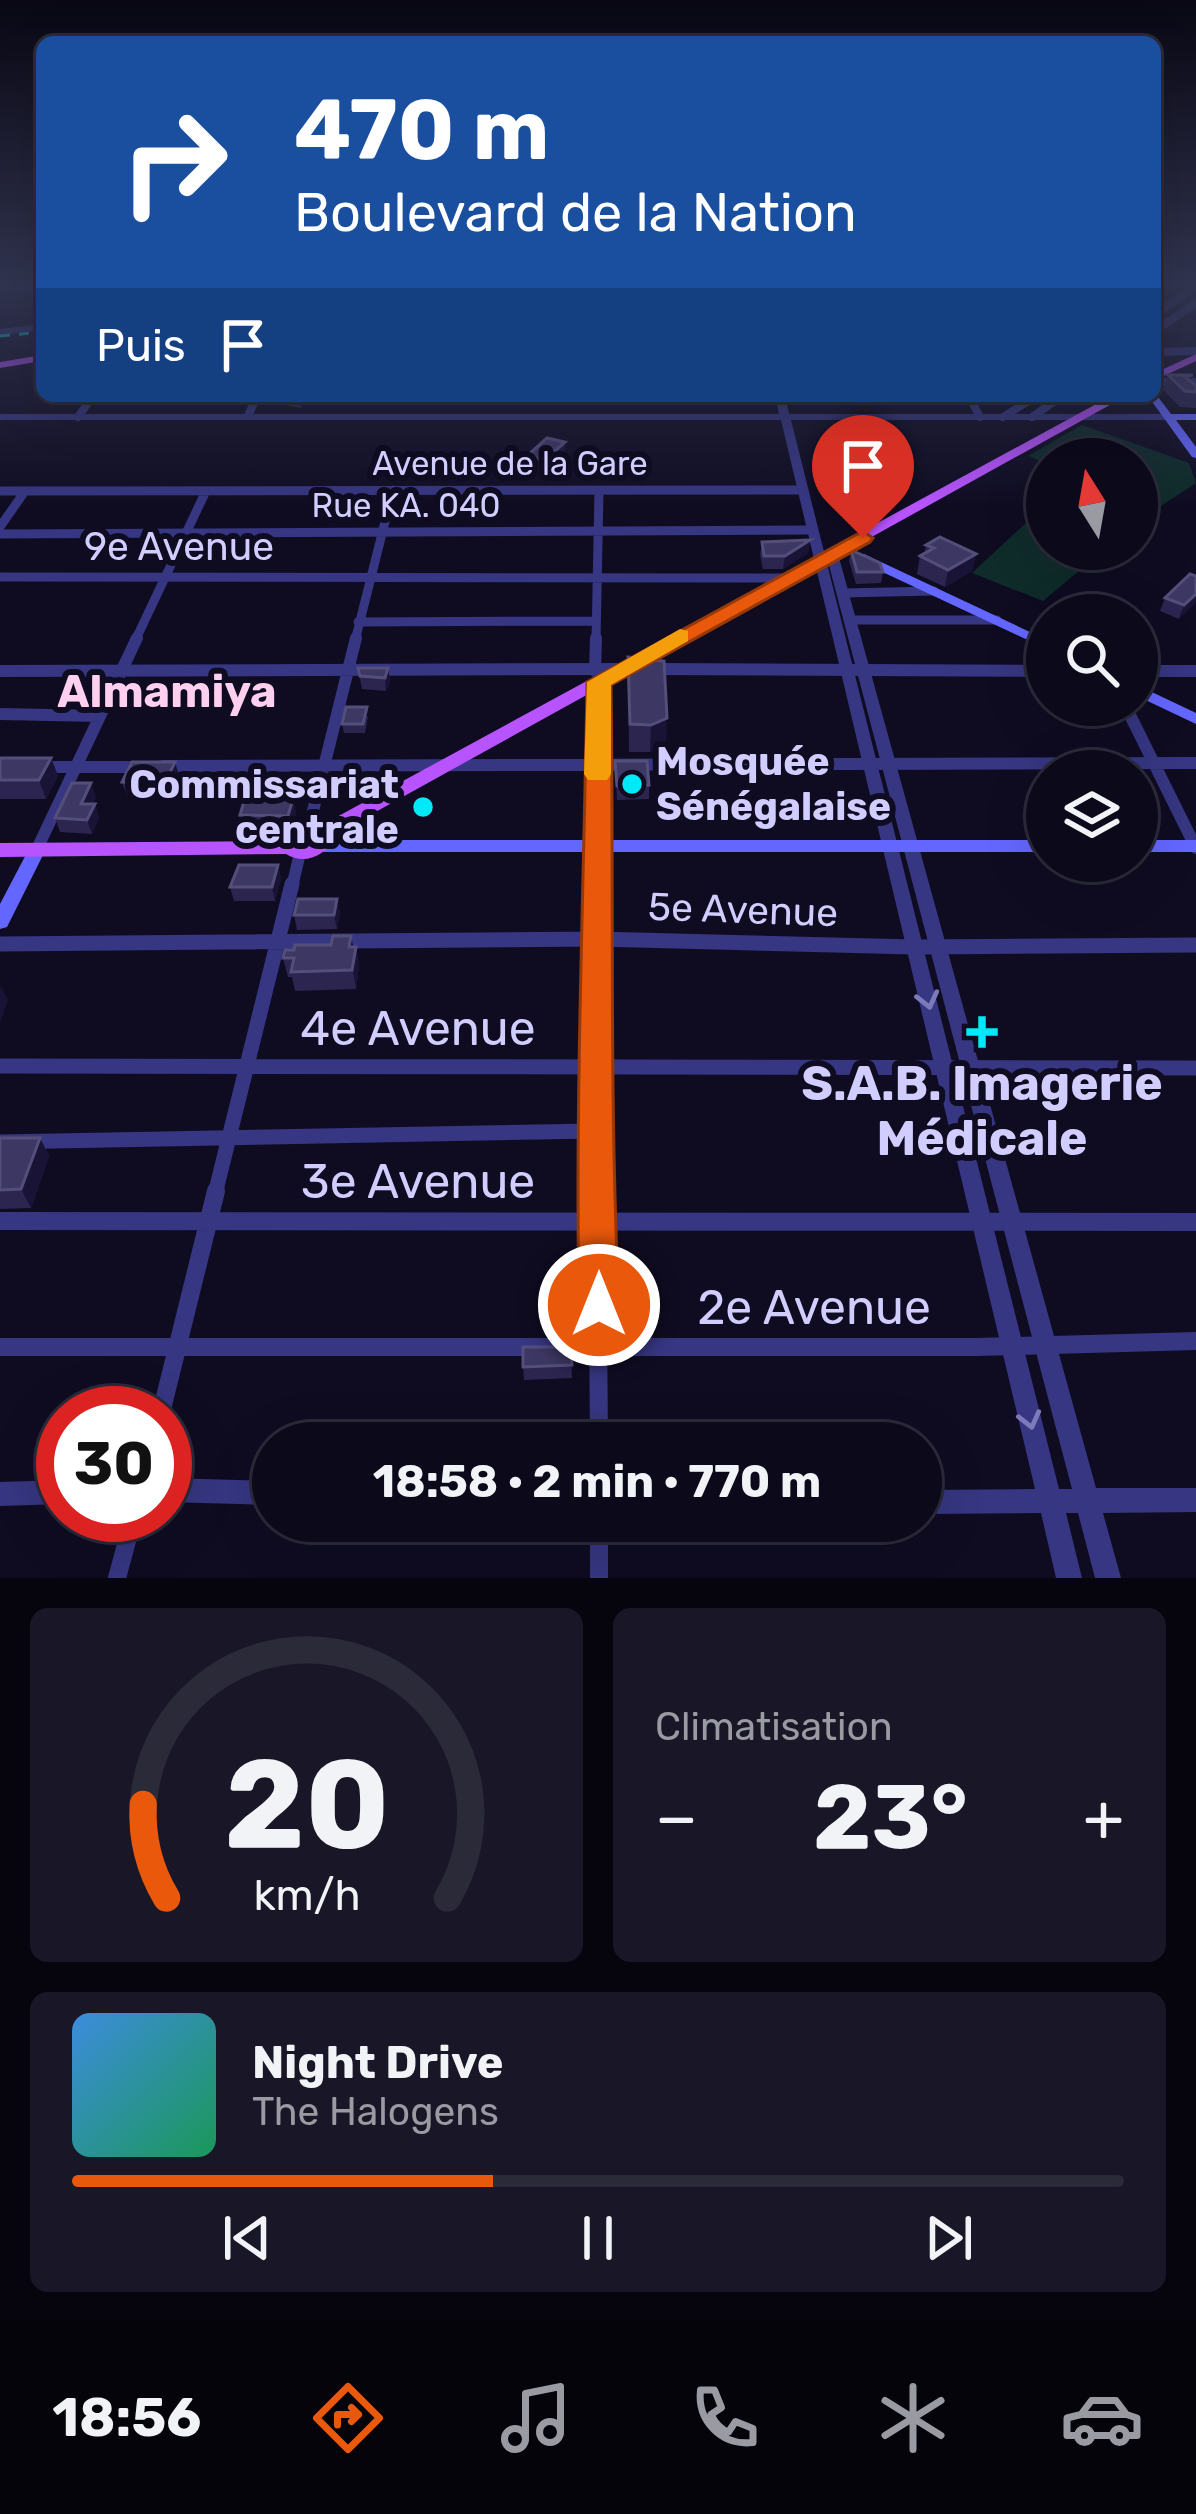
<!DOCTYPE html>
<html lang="fr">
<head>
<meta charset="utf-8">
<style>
	body { margin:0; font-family:Rubik,sans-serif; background:#191727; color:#f1f3f6; height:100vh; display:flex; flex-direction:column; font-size:45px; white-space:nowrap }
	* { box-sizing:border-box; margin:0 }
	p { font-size:39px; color:#9a9aa2 }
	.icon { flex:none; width:66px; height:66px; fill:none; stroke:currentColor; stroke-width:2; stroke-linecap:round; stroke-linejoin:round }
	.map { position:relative; height:1578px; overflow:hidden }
	.side { display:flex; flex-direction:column; gap:30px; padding:30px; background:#06050e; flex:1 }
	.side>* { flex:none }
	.top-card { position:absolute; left:36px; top:36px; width:1125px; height:366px; border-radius:18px; box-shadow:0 12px 48px #0002,0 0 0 3px #2b2a39; background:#1a4fa0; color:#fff; overflow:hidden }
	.needle { width:78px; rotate:349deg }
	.tools { position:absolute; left:1026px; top:438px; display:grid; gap:24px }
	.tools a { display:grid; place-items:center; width:132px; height:132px; border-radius:50%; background:#0b091a; box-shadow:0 12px 48px #0002,0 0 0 3px #2b2a39; font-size:60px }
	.speed { position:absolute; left:36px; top:1386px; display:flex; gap:24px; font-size:60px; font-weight:700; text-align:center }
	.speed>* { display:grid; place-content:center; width:156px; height:156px; border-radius:50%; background:#0b091a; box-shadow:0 12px 48px #0002,0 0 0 3px #2b2a39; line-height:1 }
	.speed .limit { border:18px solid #d22; background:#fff; color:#111 }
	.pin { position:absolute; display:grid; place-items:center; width:102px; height:102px; color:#fff; margin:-123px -51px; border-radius:50% 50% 50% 0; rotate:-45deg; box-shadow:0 0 12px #0007 }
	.pin .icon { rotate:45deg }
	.me { position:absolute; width:132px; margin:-66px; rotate:0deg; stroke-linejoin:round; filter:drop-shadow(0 0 9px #0008) }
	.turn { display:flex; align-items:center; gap:42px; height:252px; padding:0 60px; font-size:54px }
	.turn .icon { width:156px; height:156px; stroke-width:2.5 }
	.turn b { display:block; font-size:84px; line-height:102px }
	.then { display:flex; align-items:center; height:114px; padding:0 60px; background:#0003; gap:24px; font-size:45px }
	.big { font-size:90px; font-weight:700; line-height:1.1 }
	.side .tile { flex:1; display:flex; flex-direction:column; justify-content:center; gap:18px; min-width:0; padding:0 42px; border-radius:18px; background:#191727 }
	.side .dial { align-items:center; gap:0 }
	.dial svg { height:312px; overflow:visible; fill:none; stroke:#2b2a39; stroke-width:7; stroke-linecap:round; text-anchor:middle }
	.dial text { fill:#f1f3f6; stroke:none }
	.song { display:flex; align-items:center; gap:36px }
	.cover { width:144px; height:144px; border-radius:18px; background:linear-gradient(135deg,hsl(210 70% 55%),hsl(150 70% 35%)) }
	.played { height:12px; border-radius:6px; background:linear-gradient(90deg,#ea580c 40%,#2b2a39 40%) }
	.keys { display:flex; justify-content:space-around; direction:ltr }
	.heat { display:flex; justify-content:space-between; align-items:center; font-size:66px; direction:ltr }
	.side .tiles { flex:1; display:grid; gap:30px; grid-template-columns:1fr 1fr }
	.tile:last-child { grid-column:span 2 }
	.trip { position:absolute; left:252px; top:1422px; width:690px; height:120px; border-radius:60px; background:#0b091a; box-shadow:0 12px 48px #0002,0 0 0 3px #2b2a39; font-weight:700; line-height:120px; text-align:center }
	.dock { display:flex; height:192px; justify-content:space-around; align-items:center; background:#04040a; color:#9a9aa2 }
	.dock .icon { width:84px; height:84px }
	.dock .current { color:#ea580c }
	.dock b { font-size:54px; color:#f1f3f6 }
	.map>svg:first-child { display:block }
	.green { fill:#0f2c2a }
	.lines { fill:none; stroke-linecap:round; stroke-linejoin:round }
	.minor-far4 { stroke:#363682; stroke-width:8 }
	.minor-far3 { stroke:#363682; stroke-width:9 }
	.minor-far2 { stroke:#363682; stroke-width:12 }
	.minor-far1 { stroke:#363682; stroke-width:15 }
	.minor { stroke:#363682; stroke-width:18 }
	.tertiary { fill:#363682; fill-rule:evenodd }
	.secondary { fill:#6467ff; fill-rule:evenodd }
	.primary { fill:#b854ff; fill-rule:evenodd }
	.rail { stroke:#00e9f8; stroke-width:3; stroke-dasharray:10 9; stroke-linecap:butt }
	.wall { fill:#2b2550 }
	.shaded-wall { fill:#191336 }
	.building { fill:#3d3763; stroke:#544e7b; stroke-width:3 }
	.oneway { stroke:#7c7aba }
	.route { fill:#ea580c; stroke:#983908; stroke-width:3 }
	.slow { fill:#f59e0b }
	.poi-dot { fill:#00e9f8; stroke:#0f0c22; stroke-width:4.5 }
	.labels { text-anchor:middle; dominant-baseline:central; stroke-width:12; stroke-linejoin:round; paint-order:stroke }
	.far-street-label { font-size:33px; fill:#d1cdff; stroke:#0f0c22 }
	.street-label { font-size:39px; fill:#d1cdff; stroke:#0f0c22 }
	.poi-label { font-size:39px; font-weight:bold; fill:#d1cdff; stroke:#0f0c22; text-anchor:start }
	.quarter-label { font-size:45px; font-weight:bold; fill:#ffcff0; stroke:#0f0c22 }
	.near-street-label { font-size:48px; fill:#d1cdff; stroke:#0f0c22 }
	.near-poi-label { font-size:48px; font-weight:bold; fill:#d1cdff; stroke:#0f0c22 }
</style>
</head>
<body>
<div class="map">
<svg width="1196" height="1578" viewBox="0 0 1196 1578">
	<rect width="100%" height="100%" fill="#0f0c22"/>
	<path class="green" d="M1082 425 1189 463 1196 483 1161 506 1137 497V459H1047V463L1028 456Z
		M1028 521 1047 524V549H1093L1080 570 1043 601 972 573Z"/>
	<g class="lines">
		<path class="minor-far4" d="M1155 314 1195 287
			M1155 331 1196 303
			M1155 352 1196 351
			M1155 382H1196
			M969 396 980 417
			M248 416 257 396
			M78 417 93 396
			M1003 417 1036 396
			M1032 417 1062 396"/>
		<path class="minor-far3" d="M0 491 804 490
			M0 527 25 491
			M0 534 812 530
			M0 577 789 578
			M842 593 934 591
			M849 620H997
			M358 622 596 621
			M135 641 205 493
			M355 641 393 490
			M596 641 599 491"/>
		<path class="minor-far2" d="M649 669 1047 671
			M0 671 623 669
			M595 671 596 638
			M1137 671H1196
			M1125 705 1196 848
			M0 714 100 716
			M163 766 1196 763
			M43 767H143
			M308 831 356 638
			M37 849 137 638
			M292 887 300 853
			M596 887 599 682"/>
		<path class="minor-far1" d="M596 884 597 1194
			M0 944 597 939 915 947 1196 945
			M0 1066 1196 1068
			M0 1142 593 1131
			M215 1194 292 884"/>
		<path class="minor" d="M597 1191 599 1443
			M0 1221 1196 1222
			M0 1347H977L1196 1341
			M161 1413 216 1191
			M599 1521V1578
			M117 1578 134 1515"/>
		<path class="tertiary" d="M42 324V330L0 335V329Z
			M775 396H785L789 414H1168L1173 417 1168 420H791L1059 1489H1072L826 554 832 550 838 554 1096 1488H1196V1512L1103 1513 1121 1578H1095L1078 1513H1066L1082 1578H1056L1041 1513 921 1514V1490L1035 1489 781 420H0V414H779Z
			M165 1478 273 1481V1505L165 1502Z
			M63 1480V1504L0 1506V1482Z"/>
		<path class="secondary" d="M1155 393 1171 414H1196V420H1176L1196 447V458L1192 457 1148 396H1155Z
			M864 554 1047 640V649L859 561V555Z
			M1137 685 1196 713V724L1137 696Z
			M322 840H1047V852H322L313 846Z
			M1137 840H1196V852H1137Z
			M37 843 46 849 7 927 0 929V904L31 845Z"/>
		<path class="primary" d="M1196 354V361L1155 380V373Z
			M42 355V361L0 368V362Z
			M1111 396H1126L334 835 336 839C324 855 305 866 286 854L0 857V843L285 841 301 827 322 825Z"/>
		<path class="rail" d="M0 336 42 332"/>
	</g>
	<path class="wall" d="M1168 375H1193L1191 382 1196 386V408L1180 407 1163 390Z
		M272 396H304L301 408 279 404 272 400Z
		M565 442V454L546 472 528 468 527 456Z
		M885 506 884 514 865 525 859 522 860 514Z
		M810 540 808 553 783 569H763L760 555 762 542Z
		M926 545 976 554 972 571 945 587 917 574 920 556 924 554Z
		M851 550 883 572 881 583 856 584 849 561Z
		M1196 576 1179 619 1160 611 1165 598Z
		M628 657 666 746 650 752H629Z
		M358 668H388L390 682 386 691 362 689Z
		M368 716 365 733H344L342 724Z
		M0 758H51L58 776 46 799H0Z
		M615 761 649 785V799L617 800Z
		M175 762 179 776 170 797 127 796 122 782Z
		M96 797 92 804H95L99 818 92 834 60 832 55 818Z
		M293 799 296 813 291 830 243 829 240 815Z
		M278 865 281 879 275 901H234L230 887Z
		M337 899 340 913 337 929 297 930 294 915Z
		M356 947 359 966 356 989 295 991 292 977H288L283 958Z
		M0 1138H40L49 1156 31 1208 0 1209Z
		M571 1347 572 1378 524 1380 523 1367Z"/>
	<path class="shaded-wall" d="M565 442V454L546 472 545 460Z
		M885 506 884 514 865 525 866 516Z
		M810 540 808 553 783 569 785 556Z
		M976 554 972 571 945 587 948 570Z
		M1196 594V602L1179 619 1184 605Z
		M388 668 390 682 386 691 385 678Z
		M667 718 666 746 650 752 651 725Z
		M51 758 58 776 46 799 39 780Z
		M175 762 179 776 170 797 165 783Z
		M91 783 96 797 86 818 81 804Z
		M293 799 296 813 291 830 288 816Z
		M95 804 99 818 92 834 87 820Z
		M278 865 281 879 275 901 272 887Z
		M337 899 340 913 337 929 334 915Z
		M351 936 355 954 356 947 359 966 356 989 349 947Z
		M1 986 8 1000 0 1022V989Z
		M40 1138 49 1156 31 1208 21 1189Z"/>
	<path class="building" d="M1168 375H1193L1184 376 1196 386V392L1185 391Z
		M547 438 565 442 545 460 527 456Z
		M877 503 885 506 866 516 860 514Z
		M940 537 976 554 948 570 920 556 934 548 926 545Z
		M810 540 785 556H764L762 542Z
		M851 550 880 563 883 572H857Z
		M1190 574 1196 576V594L1184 605 1165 598Z
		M628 657 664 661 667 718 651 725 630 724Z
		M358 668H388L385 678 360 676Z
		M346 707H367L363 724H342Z
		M0 758H51L39 780H0Z
		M615 761H647L649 785 617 786Z
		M132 762H175L165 783 122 782Z
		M72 783H91L81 804H95L87 820 55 818Z
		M245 798 293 799 288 816 240 815Z
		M239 865H278L272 887H230Z
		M298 899H337L334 915H294Z
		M333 936H351L349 947H356L352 970 291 972 294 958H283L285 950H294L295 945H331Z
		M0 1138H40L21 1189 0 1190Z
		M523 1347H571L572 1365 523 1367Z"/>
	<defs><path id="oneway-chevron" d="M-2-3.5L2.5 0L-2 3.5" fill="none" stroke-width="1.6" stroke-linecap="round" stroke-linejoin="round" transform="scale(3)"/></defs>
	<g class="oneway">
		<use href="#oneway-chevron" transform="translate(928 1000) rotate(76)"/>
		<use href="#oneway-chevron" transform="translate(1030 1420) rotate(76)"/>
	</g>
	<linearGradient id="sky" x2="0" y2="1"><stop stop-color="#080713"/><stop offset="0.56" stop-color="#31344f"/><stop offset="1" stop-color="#31344f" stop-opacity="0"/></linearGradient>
	<rect width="1196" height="508" fill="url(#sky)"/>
	<path class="route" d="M863 531 873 538 870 542 611 685C614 892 609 1098 619 1305L613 1318 599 1324 585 1318 579 1305C575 1097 584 889 587 682Z"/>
	<path class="slow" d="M680 629 688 631V641L611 685V774L607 780H588L584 774 587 682Z"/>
	<g class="poi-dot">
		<circle cx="632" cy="784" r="12"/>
		<circle cx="423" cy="807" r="12"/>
		<path d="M976 1014h12v12h12v12h-12v12h-12v-12h-12v-12h12z"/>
	</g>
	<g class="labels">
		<g class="far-street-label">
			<text x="510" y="463">Avenue de la Gare</text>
			<text x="406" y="505">Rue KA. 040</text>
		</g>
		<g class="street-label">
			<text x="179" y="547">9e Avenue</text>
			<text transform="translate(743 910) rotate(2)">5e Avenue</text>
		</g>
		<g class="poi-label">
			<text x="656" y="762">Mosquée<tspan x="656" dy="45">Sénégalaise</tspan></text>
			<text x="399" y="785" text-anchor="end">Commissariat<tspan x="399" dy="45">centrale</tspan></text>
		</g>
		<g class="quarter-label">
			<text x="167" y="691">Almamiya</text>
		</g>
		<g class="near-street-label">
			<text x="418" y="1028">4e Avenue</text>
			<text x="418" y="1181">3e Avenue</text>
			<text x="814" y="1307">2e Avenue</text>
		</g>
		<g class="near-poi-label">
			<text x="982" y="1083">S.A.B. Imagerie<tspan x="982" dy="55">Médicale</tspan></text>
		</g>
	</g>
</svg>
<div class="tools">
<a><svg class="needle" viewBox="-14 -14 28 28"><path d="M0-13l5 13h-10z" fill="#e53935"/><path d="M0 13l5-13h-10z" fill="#9a9aa2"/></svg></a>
<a><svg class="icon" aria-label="search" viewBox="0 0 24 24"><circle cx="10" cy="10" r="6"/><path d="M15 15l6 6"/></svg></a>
<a><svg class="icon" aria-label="layers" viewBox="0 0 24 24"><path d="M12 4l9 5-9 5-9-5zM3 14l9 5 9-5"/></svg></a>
</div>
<div class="speed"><div class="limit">30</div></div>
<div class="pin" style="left:863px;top:538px;background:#d93025"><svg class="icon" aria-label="arrive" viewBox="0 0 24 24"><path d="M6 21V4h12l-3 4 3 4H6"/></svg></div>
<svg class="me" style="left:599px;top:1305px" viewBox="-20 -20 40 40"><circle r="17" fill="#ea580c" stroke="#fff" stroke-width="3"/><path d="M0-11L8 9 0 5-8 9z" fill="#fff"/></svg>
<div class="trip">18:58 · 2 min · 770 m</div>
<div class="top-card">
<div class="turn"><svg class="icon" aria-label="right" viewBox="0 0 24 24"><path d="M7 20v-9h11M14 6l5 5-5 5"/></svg><div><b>470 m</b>Boulevard de la Nation</div></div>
<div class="then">Puis<svg class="icon" aria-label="arrive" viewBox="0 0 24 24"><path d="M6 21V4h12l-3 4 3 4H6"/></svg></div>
</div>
</div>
<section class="side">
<div class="tiles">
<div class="tile dial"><svg viewBox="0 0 100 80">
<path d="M14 69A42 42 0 1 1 86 69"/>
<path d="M14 69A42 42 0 0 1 8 45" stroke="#ea580c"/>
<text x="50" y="56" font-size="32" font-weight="700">20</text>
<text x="50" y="72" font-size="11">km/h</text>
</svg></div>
<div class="tile"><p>Climatisation</p>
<div class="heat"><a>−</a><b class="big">23°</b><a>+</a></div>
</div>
<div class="tile">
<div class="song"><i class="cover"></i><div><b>Night Drive</b><p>The Halogens</p></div></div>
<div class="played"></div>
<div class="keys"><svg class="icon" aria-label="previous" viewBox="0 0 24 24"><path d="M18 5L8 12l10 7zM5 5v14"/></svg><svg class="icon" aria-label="pause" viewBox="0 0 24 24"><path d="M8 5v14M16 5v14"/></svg><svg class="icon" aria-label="next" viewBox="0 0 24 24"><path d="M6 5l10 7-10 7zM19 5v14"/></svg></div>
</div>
</div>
</section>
<nav class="dock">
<b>18:56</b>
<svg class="icon current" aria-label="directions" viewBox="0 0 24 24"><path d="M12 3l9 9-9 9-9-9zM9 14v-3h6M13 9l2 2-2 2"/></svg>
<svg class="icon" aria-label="music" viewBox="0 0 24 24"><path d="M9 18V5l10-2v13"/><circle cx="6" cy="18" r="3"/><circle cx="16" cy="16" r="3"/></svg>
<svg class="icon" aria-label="phone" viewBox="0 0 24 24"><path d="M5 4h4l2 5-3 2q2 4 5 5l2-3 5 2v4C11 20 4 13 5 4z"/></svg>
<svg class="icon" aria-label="climate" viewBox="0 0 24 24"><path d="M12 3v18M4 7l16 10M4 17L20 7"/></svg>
<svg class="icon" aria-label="car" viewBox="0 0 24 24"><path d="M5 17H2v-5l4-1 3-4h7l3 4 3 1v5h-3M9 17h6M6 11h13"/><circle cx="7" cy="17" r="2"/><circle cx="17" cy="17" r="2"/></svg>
</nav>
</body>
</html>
